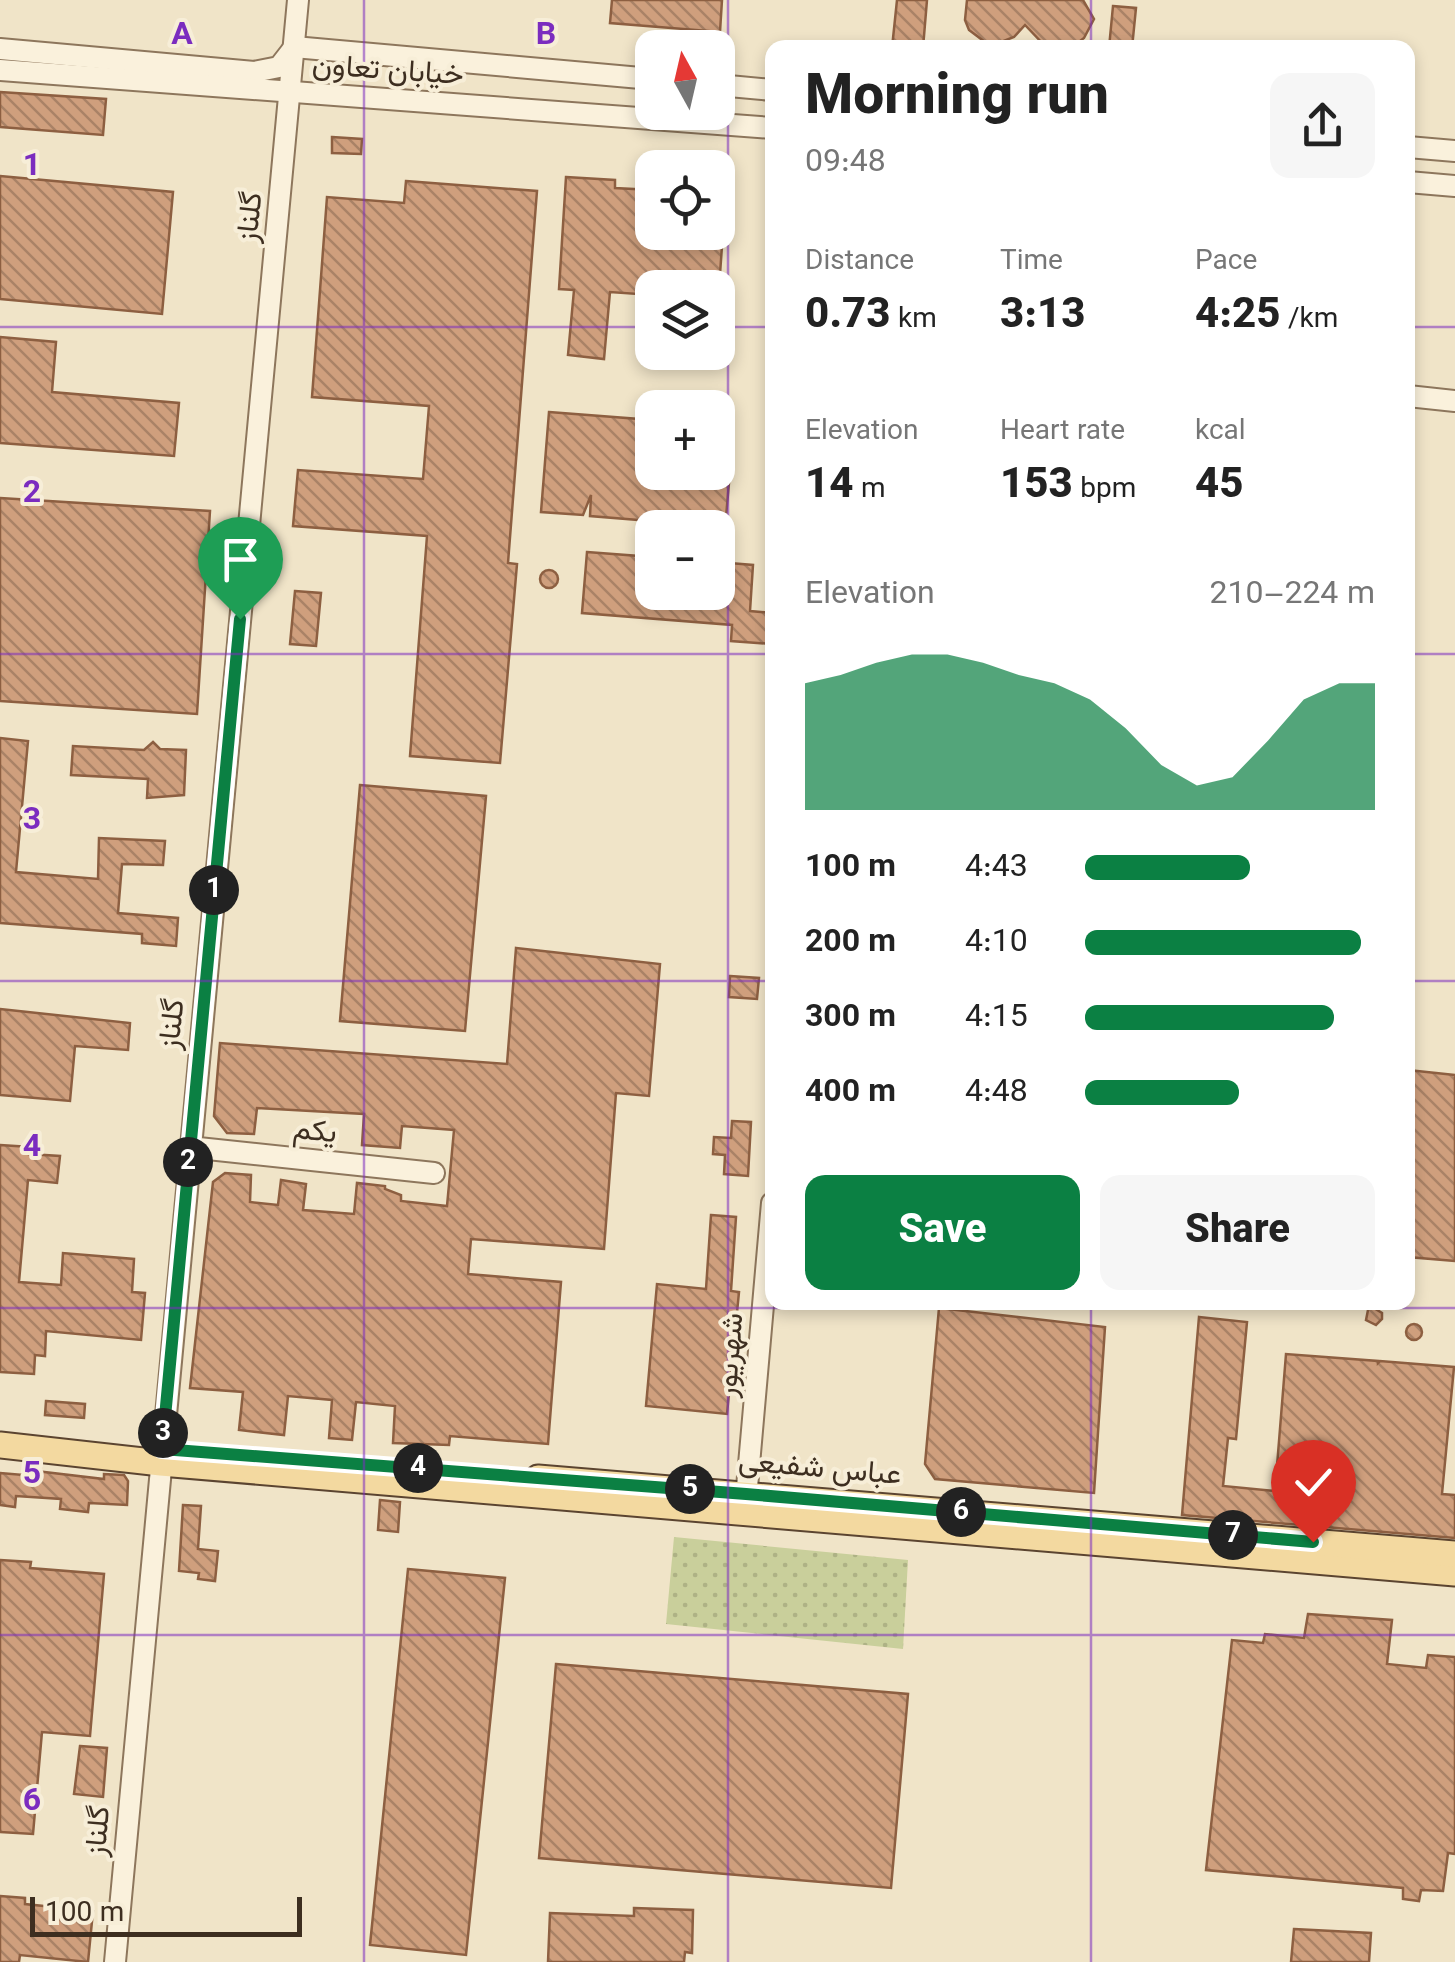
<!DOCTYPE html>
<meta charset="utf-8">
<style>
:root{--surface:#fff;--page:#f6f6f6;--text:#222;--muted:#767676;--accent:#0b8043}
body{margin:0;font-family:Georgia,Vazirmatn,serif;background:var(--page);color:var(--text);height:100vh;display:flex;flex-direction:column;font-size:38px;white-space:nowrap}
*{box-sizing:border-box;margin:0}
p{font-size:32px;color:var(--muted)}
.icon{flex:none;width:55px;height:55px;fill:none;stroke:currentColor;stroke-width:2;stroke-linecap:round;stroke-linejoin:round}
.map{position:relative;flex:1;overflow:hidden}
.details{position:absolute;left:765px;top:40px;width:650px;height:1270px;display:flex;flex-direction:column;background:var(--surface);border-radius:20px;box-shadow:0 5px 15px #0003}
.details>*{flex:none}
.needle{width:65px;rotate:352deg}
.fabs{position:absolute;left:635px;top:30px;display:grid;gap:20px}
.fabs a{display:grid;place-items:center;width:100px;height:100px;border-radius:20px;background:var(--surface);box-shadow:0 5px 15px #0003;font-size:50px}
.scale{position:absolute;left:30px;bottom:25px;width:272px;box-sizing:border-box;padding-left:10px;border:5px solid #3d2e20;border-top:0;font-size:28px;line-height:35px;white-space:nowrap;color:#3d2e20;-webkit-text-stroke:8px #f7eed8;paint-order:stroke}
.pin{position:absolute;display:grid;place-items:center;width:85px;height:85px;color:#fff;margin:-102px -42px;border-radius:50% 50% 50% 0;rotate:-45deg;box-shadow:0 0 10px #0007}
.pin .icon{rotate:45deg}
.km{position:absolute;width:50px;height:50px;margin:-25px;border-radius:50%;background:#222;color:#fff;font-size:28px;line-height:50px;text-align:center}
.round{display:grid;place-items:center;flex:none;width:105px;height:105px;border-radius:20px;background:var(--page)}
.summary{display:flex;align-items:center;justify-content:space-between;height:170px;padding:0 40px}
h1{font-size:55px;font-weight:800;line-height:75px}
.figures{display:grid;grid-template-columns:repeat(3,1fr);gap:15px;height:170px;padding:10px 40px}
.figures div{display:grid;align-content:center}
.figures b{font-size:42px;font-weight:800}
.figures small{font-size:28px;font-weight:400}
.figures p{font-size:28px}
.chart{height:280px;padding:20px 40px}
.chart p{display:flex;justify-content:space-between}
.chart svg{width:100%;height:180px;margin-top:10px;fill:var(--accent);opacity:.7}
.primary-button{display:flex;gap:20px;margin-top:auto;padding:20px 40px}
.primary-button a{flex:1;height:115px;border-radius:20px;background:var(--accent);color:#fff;font-size:40px;font-weight:800;line-height:115px;text-align:center}
.primary-button a+a{background:var(--page);color:var(--text)}
ul{padding:0 40px;list-style:none;font-size:32px}
li{display:grid;grid-template-columns:160px 120px 1fr;align-items:center;height:75px}
li i{height:25px;border-radius:12px;background:var(--accent)}
.map>svg:first-child{display:block}
.grass{fill:url(#grass-dots)}
.building{fill:url(#building-back-hatch);stroke:#8d5f41;stroke-width:2.5}
.lines{fill:none;stroke-linecap:round;stroke-linejoin:round}
.minor-casing{stroke:#8d765c;stroke-width:24}
.major-casing{stroke:#5b4430;stroke-width:29}
.minor{stroke:#faf1dc;stroke-width:20}
.major{stroke:#f3d9a0;stroke-width:25}
.route-casing{stroke:#fff;stroke-width:20}
.route{stroke:#0b8043;stroke-width:12}
.grid{fill:none;stroke:#7b2cbf;stroke-width:2.5;stroke-opacity:0.55}
.labels{text-anchor:middle;stroke-width:8;stroke-linejoin:round;paint-order:stroke}
.street-label{font-size:30px;fill:#3d2e20;stroke:#f7eed8}
.grid-label{font-size:32px;text-anchor:middle;font-weight:bold;fill:#7b2cbf;stroke:#f7eed8;stroke-width:8;stroke-linejoin:round;paint-order:stroke}
</style>
<div class="map">
<svg width="1455" height="1962" viewBox="0 0 1455 1962">
<defs>
<pattern id="grass-dots" width="8" height="8" patternUnits="userSpaceOnUse" patternTransform="scale(2.5)"><rect width="8" height="8" fill="#c9cf9b"/><path d="M2 2h.1M6 6h.1" fill="none" stroke="#aeb285" stroke-width="1.8" stroke-linecap="round"/></pattern>
<pattern id="building-back-hatch" width="6" height="6" patternUnits="userSpaceOnUse" patternTransform="scale(2.5)"><rect width="6" height="6" fill="#cf9f7d"/><path d="M-1 5l2 2M0 0l6 6M5-1l2 2" fill="none" stroke="#a98266"/></pattern>
</defs>
<rect width="100%" height="100%" fill="#f0e4c8"/>
<path class="grass" d="M674 1537 908 1560 903 1649 666 1624Z"/>
<g class="building">
<path d="M612 0H722L720 32 610 23Z"/>
<path d="M897 0H927L923 48H892Z"/>
<path d="M967 0H1083L1094 19 1084 38 1071 48H1047L1025 25 1014 37 996 44 985 42 969 30 965 20Z"/>
<path d="M1113 6 1136 8 1132 48H1109Z"/>
<path d="M0 92 106 99 103 135 0 127Z"/>
<path d="M332 137 362 139 361 154 332 153Z"/>
<path d="M0 176 173 192 162 314 0 299Z"/>
<path d="M566 177 615 180V188L652 190V232H723L719 288H652V295L610 292 604 359 568 355 574 290 559 289Z"/>
<path d="M406 181 537 191 508 563 517 564 500 763 410 756 427 536 293 526 298 470 423 479 429 406 312 397 327 197 404 203Z"/>
<path d="M0 337 56 342 52 392 179 403 174 456 0 443Z"/>
<path d="M549 412 652 420V472H712L711 482 729 483 726 517 712 516 711 526 590 516 591 495 583 515 541 512Z"/>
<path d="M0 498 210 511 197 714 0 701Z"/>
<path d="M587 552 652 557V592H718V562L753 565 750 611 772 613V644L731 641 732 625 582 613Z"/>
<circle cx="549" cy="579" r="9"/>
<path d="M295 591 321 593 316 646 290 644Z"/>
<path d="M0 738 28 741 16 872 98 879 99 838 165 841 163 865 122 864 118 913 178 918 176 946 142 943V934L0 923Z"/>
<path d="M153 742 160 749 186 750 184 795 147 798 148 779 71 775 73 746 144 750Z"/>
<path d="M360 785 486 796 465 1031 340 1021Z"/>
<path d="M516 948 660 964 649 1096 616 1093 604 1249 471 1239 468 1274 561 1282 548 1444 450 1436 449 1445 393 1443 395 1406 356 1402 352 1440 329 1438 332 1400 288 1396 284 1435 239 1430 243 1392 190 1388 213 1182 225 1173 251 1175 250 1202 278 1205 281 1180 306 1184 303 1210 354 1214 357 1183 385 1186V1189L401 1195V1201L447 1206 454 1130 402 1126 400 1148 362 1145 364 1114 257 1108 254 1134 227 1133 214 1116 220 1043 507 1064Z"/>
<path d="M730 976 759 978 757 999 729 997Z"/>
<path d="M0 1009 130 1023 128 1050 75 1046 70 1101 0 1095Z"/>
<path d="M1408 1070 1455 1075V1261L1408 1257Z"/>
<path d="M732 1121 751 1122 748 1176 724 1174 725 1155 713 1154 714 1137 731 1138Z"/>
<path d="M0 1145 30 1147 29 1154 60 1156 57 1183 28 1180 19 1282 61 1285 63 1253 134 1259 132 1292 145 1293 141 1340 46 1331 45 1356 35 1355 34 1374 0 1372Z"/>
<path d="M711 1215 736 1217 731 1291 739 1292 727 1414 646 1406 657 1284 706 1289Z"/>
<path d="M1369 1305 1382 1313V1319L1376 1325 1366 1320Z"/>
<path d="M939 1308 1105 1327 1094 1493 935 1479 925 1464Z"/>
<path d="M1199 1317 1247 1322 1236 1439 1228 1438 1223 1486 1275 1491 1286 1354 1378 1361V1363L1380 1361 1454 1367 1442 1494 1455 1495V1538L1182 1515Z"/>
<circle cx="1414" cy="1332" r="8"/>
<path d="M46 1401 85 1404 84 1418 45 1415Z"/>
<path d="M36 1471 104 1479V1474L124 1475 128 1481 127 1505 89 1503 88 1512 60 1509 61 1499 16 1496 15 1507 0 1505V1473L35 1476Z"/>
<path d="M380 1500 400 1502 398 1532 378 1530Z"/>
<path d="M183 1505 201 1506 198 1549 218 1551 215 1581 198 1579 199 1573 179 1571Z"/>
<path d="M0 1560 31 1562 30 1568 104 1574 90 1736 42 1732 33 1834 0 1832Z"/>
<path d="M408 1569 505 1578 466 1955 370 1945Z"/>
<path d="M1308 1614 1392 1620 1387 1664 1426 1668 1428 1655 1455 1657V1854L1448 1853 1443 1891 1421 1890 1419 1901 1403 1899V1888L1206 1870 1232 1640 1263 1643 1265 1634 1304 1638Z"/>
<path d="M556 1664 908 1694 891 1888 539 1858Z"/>
<path d="M80 1746 107 1748 103 1797 74 1794Z"/>
<path d="M0 1896 25 1898V1904L93 1911 88 1962 20 1955 19 1962H0Z"/>
<path d="M634 1908 693 1910 692 1953 685 1952 684 1962H548L550 1913 634 1916Z"/>
<path d="M1294 1929 1371 1933 1369 1962H1291Z"/>
</g>
<g class="lines">
<g class="minor-casing">
<g id="minor">
<path d="M294 47 652 79"/>
<path d="M0 49 254 72 279 67 293 49"/>
<path d="M0 70 772 128"/>
<path d="M718 85 772 90"/>
<path d="M1408 147 1455 151"/>
<path d="M1408 182 1455 186"/>
<path d="M1408 396 1455 401"/>
<path d="M189 1147 434 1173"/>
<path d="M745 1510 772 1203"/>
<path d="M115 1962 298 0"/>
</g>
</g>
<g class="major-casing">
<g id="major">
<path d="M0 1445 161 1463 1455 1573"/>
<path d="M538 1478 1455 1554"/>
</g>
</g>
<use href="#minor" class="minor"/>
<use href="#major" class="major"/>
</g>
<g class="lines">
<g class="route-casing">
<path id="route" d="M240 619 162 1449 746 1494 1313 1542"/>
</g>
<use href="#route" class="route"/>
</g>
<path class="grid" d="M364 0V1962M728 0V1962M1091 0V48M0 327H652M718 327H772M1408 327H1455M0 654H772M1408 654H1455M0 981H772M1408 981H1455M1091 1302V1962M0 1308H1455M0 1635H1455"/>
<g class="labels">
<g class="street-label">
<text transform="translate(388 69) rotate(4)" y="10">خیابان تعاون</text>
<text transform="translate(249 217) rotate(-84)" y="10">گلناز</text>
<text transform="translate(171 1024) rotate(-84)" y="10">گلناز</text>
<text transform="translate(315 1130) rotate(6)" y="10">یکم</text>
<text transform="translate(729 1355) rotate(-85)" y="10">شهریور</text>
<text transform="translate(820 1467) rotate(5)" y="10">عباس شفیعی</text>
<text transform="translate(97 1831) rotate(-85)" y="10">گلناز</text>
</g>
</g>
<g class="grid-label">
<text x="182" y="44">A</text>
<text x="546" y="44">B</text>
<text x="32" y="175">1</text>
<text x="32" y="502">2</text>
<text x="32" y="829">3</text>
<text x="32" y="1156">4</text>
<text x="32" y="1483">5</text>
<text x="32" y="1810">6</text>
</g>
</svg>
<div class="fabs">
<a><svg class="needle" viewBox="-14 -14 28 28"><path d="M0-13l5 13h-10z" fill="#e53935"/><path d="M0 13l5-13h-10z" fill="#767676"/></svg></a>
<a><svg class="icon" aria-label="locate" viewBox="0 0 24 24"><circle cx="12" cy="12" r="6"/><path d="M12 2v4M12 18v4M2 12h4M18 12h4"/></svg></a>
<a><svg class="icon" aria-label="layers" viewBox="0 0 24 24"><path d="M12 4l9 5-9 5-9-5zM3 14l9 5 9-5"/></svg></a>
<a>+</a>
<a>−</a>
</div>
<div class="scale">100 m</div>
<div class="pin" style="left:240px;top:619px;background:#1e9e55"><svg class="icon" aria-label="arrive" viewBox="0 0 24 24"><path d="M6 21V4h12l-3 4 3 4H6"/></svg></div>
<div class="pin" style="left:1313px;top:1542px;background:#d93025"><svg class="icon" aria-label="check" viewBox="0 0 24 24"><path d="M5 12l5 5 9-10"/></svg></div>
<b class="km" style="left:214px;top:890px">1</b>
<b class="km" style="left:188px;top:1162px">2</b>
<b class="km" style="left:163px;top:1433px">3</b>
<b class="km" style="left:418px;top:1468px">4</b>
<b class="km" style="left:690px;top:1489px">5</b>
<b class="km" style="left:961px;top:1512px">6</b>
<b class="km" style="left:1233px;top:1535px">7</b>
<section class="details">
<div class="summary"><div><h1>Morning run</h1><p>09:48</p></div><a class="round"><svg class="icon" aria-label="share" viewBox="0 0 24 24"><path d="M12 15V3M7 8l5-5 5 5M5 13v7h14v-7"/></svg></a></div>
<div class="figures">
<div><p>Distance</p><b>0.73<small> km</small></b></div>
<div><p>Time</p><b>3:13</b></div>
<div><p>Pace</p><b>4:25<small> /km</small></b></div>
</div>
<div class="figures">
<div><p>Elevation</p><b>14<small> m</small></b></div>
<div><p>Heart rate</p><b>153<small> bpm</small></b></div>
<div><p>kcal</p><b>45</b></div>
</div>
<div class="chart"><p><span>Elevation</span>210–224 m</p>
<svg viewBox="0 0 160 44" preserveAspectRatio="none"><path d="M0 44V13L10 11L20 8L30 6L40 6L50 8L60 11L70 13L80 17L90 24L100 33L110 38L120 36L130 27L140 17L150 13L160 13V44z"/></svg>
</div>
<ul>
<li><b>100 m</b>4:43<i style="width:57%"></i></li>
<li><b>200 m</b>4:10<i style="width:95%"></i></li>
<li><b>300 m</b>4:15<i style="width:86%"></i></li>
<li><b>400 m</b>4:48<i style="width:53%"></i></li>
</ul>
<div class="primary-button"><a>Save</a><a>Share</a></div>
</section>
</div>
